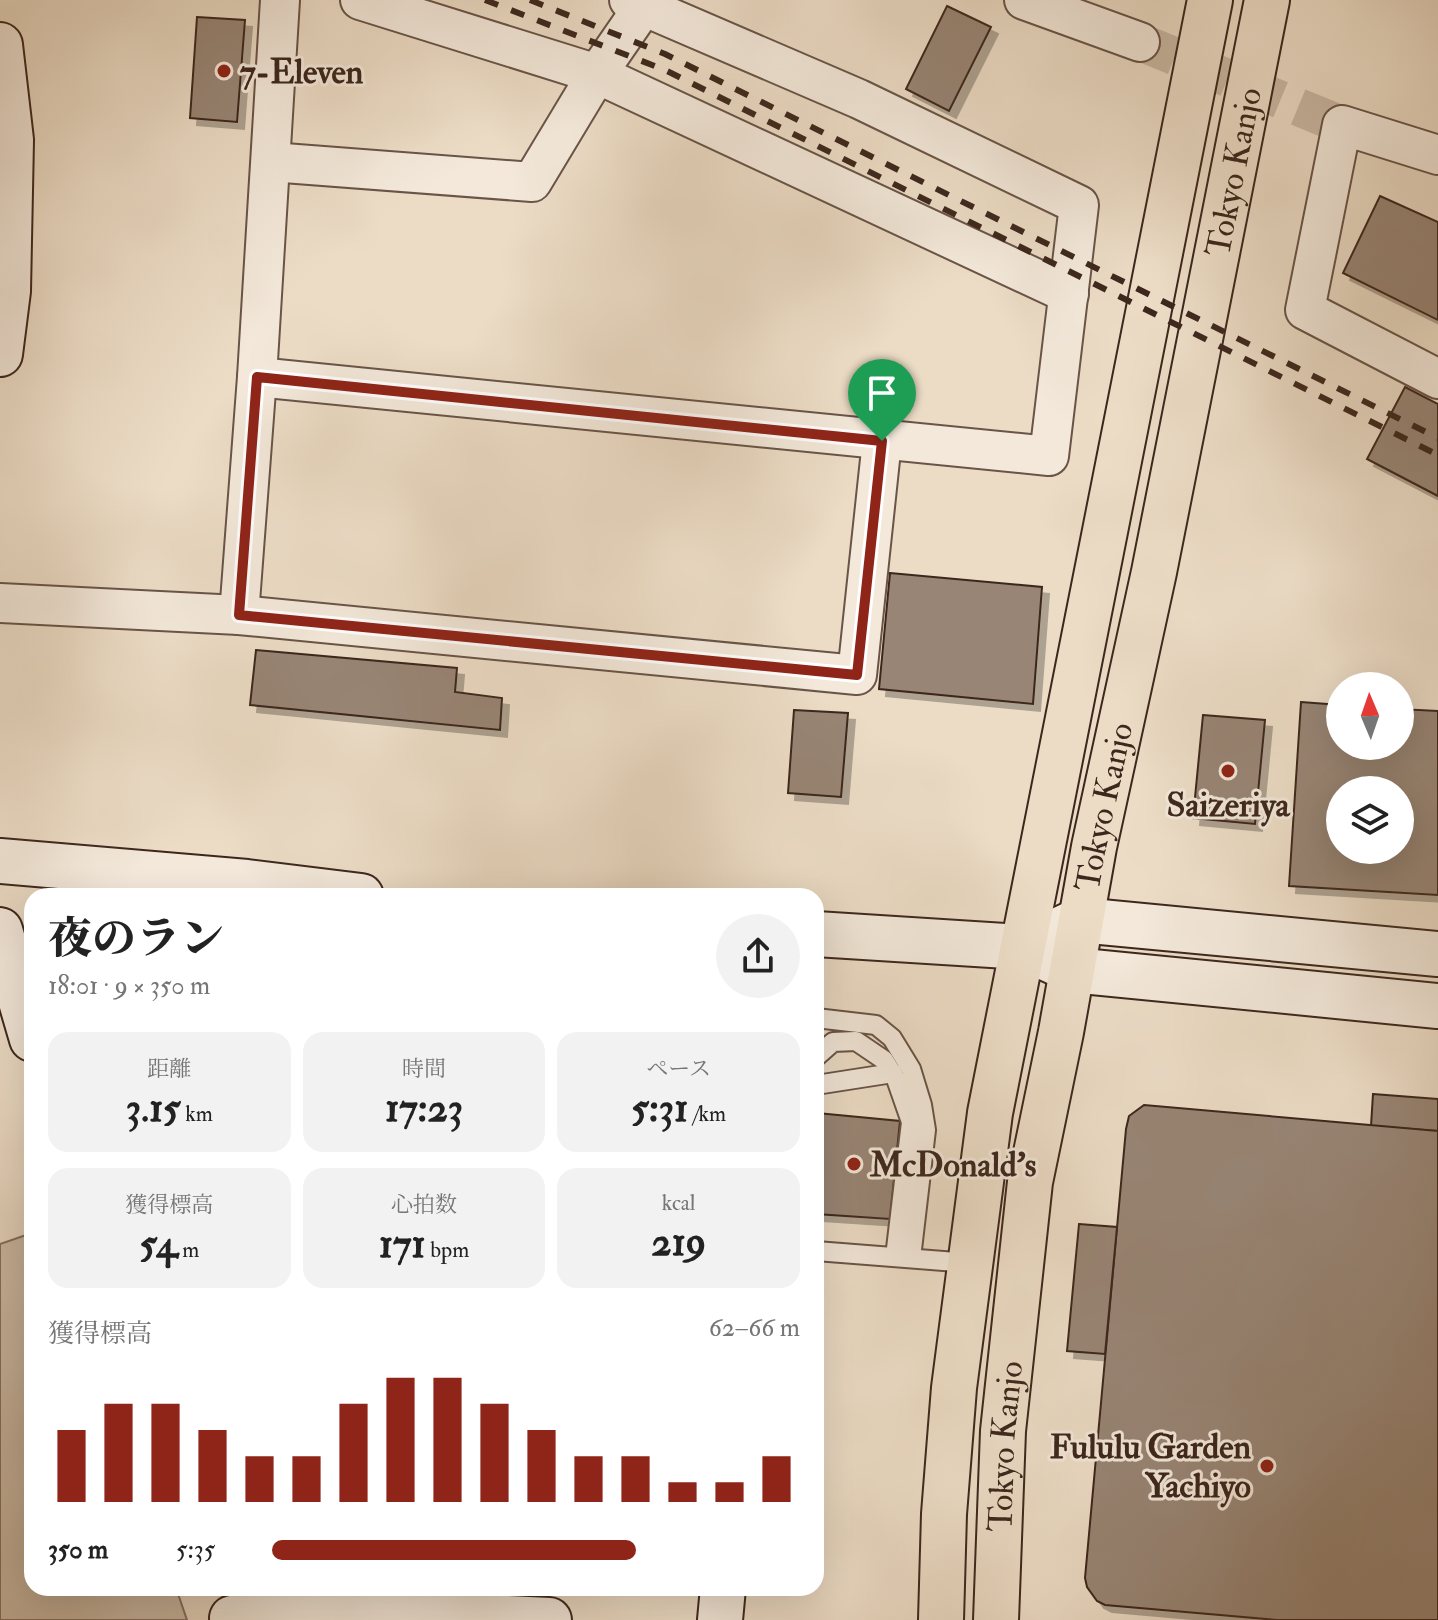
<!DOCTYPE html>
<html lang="ja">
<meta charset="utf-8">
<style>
:root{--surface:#fff;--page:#f2f2f2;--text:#222;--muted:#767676;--accent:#8f2418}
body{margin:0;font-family:"IM FELL Double Pica","Noto Serif JP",serif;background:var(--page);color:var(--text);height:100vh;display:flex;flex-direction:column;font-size:30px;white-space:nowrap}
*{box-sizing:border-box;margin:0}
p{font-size:26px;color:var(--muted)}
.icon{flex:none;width:44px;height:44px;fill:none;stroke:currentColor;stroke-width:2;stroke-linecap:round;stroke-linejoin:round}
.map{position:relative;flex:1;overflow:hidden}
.sheet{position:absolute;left:24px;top:888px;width:800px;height:708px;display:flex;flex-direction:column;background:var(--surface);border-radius:24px;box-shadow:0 8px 32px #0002}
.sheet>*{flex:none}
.needle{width:52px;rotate:358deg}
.fabs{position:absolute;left:1326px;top:672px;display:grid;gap:16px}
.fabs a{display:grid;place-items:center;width:88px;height:88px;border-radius:50%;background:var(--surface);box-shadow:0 8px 32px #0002;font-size:40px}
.pin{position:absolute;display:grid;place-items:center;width:68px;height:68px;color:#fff;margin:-82px -34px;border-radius:50% 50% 50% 0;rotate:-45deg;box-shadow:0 0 8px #0007}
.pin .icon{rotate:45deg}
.round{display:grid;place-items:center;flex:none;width:84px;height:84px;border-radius:42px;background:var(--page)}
.headline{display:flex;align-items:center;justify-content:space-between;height:136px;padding:0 24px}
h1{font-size:44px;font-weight:800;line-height:60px}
.stats{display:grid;grid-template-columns:repeat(3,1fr);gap:12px;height:136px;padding:8px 24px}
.stats div{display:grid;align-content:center;border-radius:20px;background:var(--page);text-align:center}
.stats b{font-size:40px;font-weight:800}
.stats small{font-size:22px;font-weight:400}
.stats p{font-size:22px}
.chart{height:224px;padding:16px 24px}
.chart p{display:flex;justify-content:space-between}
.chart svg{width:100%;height:144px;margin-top:8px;stroke:var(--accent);stroke-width:6}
ul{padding:0 24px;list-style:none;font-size:26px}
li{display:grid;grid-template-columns:128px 96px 1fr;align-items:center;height:60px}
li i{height:20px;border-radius:10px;background:var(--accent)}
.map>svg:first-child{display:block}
.green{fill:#cebda9;stroke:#867263;stroke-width:2}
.building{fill:#988575;stroke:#3d271d;stroke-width:2;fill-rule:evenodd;filter:url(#shadow)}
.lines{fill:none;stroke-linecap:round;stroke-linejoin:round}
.street-tunnel{stroke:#c9b8a4;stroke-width:38;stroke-dasharray:38 19;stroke-linecap:butt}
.lane-casing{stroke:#695447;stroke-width:22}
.street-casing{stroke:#695447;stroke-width:42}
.secondary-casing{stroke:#3d271d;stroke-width:48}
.highway-casing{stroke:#3d271d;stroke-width:48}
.lane{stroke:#f3e8da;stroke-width:18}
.street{stroke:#f3e8da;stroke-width:38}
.secondary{stroke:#f3e8da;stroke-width:44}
.highway{stroke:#ecdcc6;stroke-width:44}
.rail{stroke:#3d271d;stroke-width:6;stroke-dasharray:14 14;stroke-linecap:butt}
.route-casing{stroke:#fff;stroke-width:16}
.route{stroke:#8f2418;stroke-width:10}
.poi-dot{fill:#8f2418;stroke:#f3e8da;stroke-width:3}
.labels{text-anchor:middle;stroke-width:6;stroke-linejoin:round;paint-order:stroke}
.poi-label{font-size:34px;font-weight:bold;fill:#3d271d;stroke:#f3e8da;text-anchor:start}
.street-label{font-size:34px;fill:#3d271d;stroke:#f3e8da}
</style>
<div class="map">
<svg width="1438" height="1620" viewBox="0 0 1438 1620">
<defs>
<filter id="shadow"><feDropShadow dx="7" dy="7" stdDeviation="0" flood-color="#0004"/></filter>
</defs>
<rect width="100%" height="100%" fill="#ecdcc6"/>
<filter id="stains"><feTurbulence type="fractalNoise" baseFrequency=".0025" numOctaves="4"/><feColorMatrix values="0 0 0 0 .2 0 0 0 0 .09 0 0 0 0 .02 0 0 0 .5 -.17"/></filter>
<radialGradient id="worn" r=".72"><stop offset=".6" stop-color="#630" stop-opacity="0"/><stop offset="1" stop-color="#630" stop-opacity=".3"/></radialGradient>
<path class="green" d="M32 1233V1588H176L187 1620H0V1244Z"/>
<g class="building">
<path d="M947 6 991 27 949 111 906 89Z"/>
<path d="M197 17 245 20 237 122 190 118Z"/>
<path d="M1380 196 1438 222V320L1343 273Z"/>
<path d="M1405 387 1438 404V496L1367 459Z"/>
<path d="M890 573 1042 587 1033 704 879 689Z"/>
<path d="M256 650 457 668 455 692 502 698 500 730 250 705Z"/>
<path d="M1301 702 1340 705V746H1400V709L1438 711V895L1289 886ZM1340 790H1400V850H1340Z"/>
<path d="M794 710 848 713 841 797 788 793Z"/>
<path d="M1203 715 1265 720 1255 824 1193 818Z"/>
<path d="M1373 1094 1438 1099V1131L1371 1126Z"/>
<path d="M1144 1105 1438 1131V1620H1277L1105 1605 1097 1601 1087 1587 1085 1578 1126 1129 1129 1116Z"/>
<path d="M817 1113 900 1121 890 1219 816 1214Z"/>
<path d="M1079 1224 1117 1227 1105 1354 1067 1351Z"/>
</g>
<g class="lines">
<path class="street-tunnel" d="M1140 42 1342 125"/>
<g class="lane-casing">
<g id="lane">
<path d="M816 1018 876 1025 892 1038 911 1069 922 1105 926 1130 911 1258"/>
<path d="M816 1057 833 1042 856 1041 884 1060 896 1079 911 1122 895 1257"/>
<path d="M816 1085 893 1073"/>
<path d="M816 1251 969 1263"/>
</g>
</g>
<g class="street-casing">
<g id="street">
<path d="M360 0 597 74 1069 294"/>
<path d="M1024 0 1140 42"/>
<path d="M1438 155 1342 125 1305 310 1438 379"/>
<path d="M271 162 532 182 597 74 648 0"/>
<path d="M257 377 1049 456 1079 205 859 99 629 0"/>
<path d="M0 603 239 615 857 675 882 441"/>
<path d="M239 615 257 377 280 0"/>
</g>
</g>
<g class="secondary-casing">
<g id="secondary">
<path d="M0 45 11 140 8 291 0 354"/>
<path d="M0 861 247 882 361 896"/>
<path d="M0 930 32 1039"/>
<path d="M816 934 1022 947 1072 970 1438 1006"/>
<path d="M1046 936 1080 920 1438 954"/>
<path d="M232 1618 276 1607 549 1620"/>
<path d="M720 1620 723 1588"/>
</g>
</g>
<g class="highway-casing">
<g id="highway">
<path d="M941 1620 944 1514 954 1388 990 1113 1210 0"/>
<path id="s1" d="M996 1620 1003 1431 1030 1182 1061 1032 1094 847 1154 572 1267 0"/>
</g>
</g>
<use href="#lane" class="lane"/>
<use href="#street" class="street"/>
<use href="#secondary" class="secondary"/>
<use href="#highway" class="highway"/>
<g class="rail">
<path d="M485 0 665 70 1438 455"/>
<path d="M530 0 665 54 1438 438"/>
</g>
</g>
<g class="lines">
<g class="route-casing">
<path id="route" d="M257 377 882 441 857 675 239 615Z"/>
</g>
<use href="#route" class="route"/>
</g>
<g class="poi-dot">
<circle cx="224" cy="71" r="8"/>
<circle cx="1228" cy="771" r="8"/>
<circle cx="854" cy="1164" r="8"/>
<circle cx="1267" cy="1466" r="8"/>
</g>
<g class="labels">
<g class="poi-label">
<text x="240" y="83">7-Eleven</text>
<text x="1228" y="816" text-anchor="middle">Saizeriya</text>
<text x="870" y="1176">McDonald's</text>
<text x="1251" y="1458" text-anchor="end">Fululu Garden<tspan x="1251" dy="39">Yachiyo</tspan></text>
</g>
<g class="street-label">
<text dy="12" stroke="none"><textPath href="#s1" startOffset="1470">Tokyo Kanjo</textPath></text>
<text dy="12" stroke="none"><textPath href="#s1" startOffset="822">Tokyo Kanjo</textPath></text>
<text dy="12" stroke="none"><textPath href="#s1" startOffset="174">Tokyo Kanjo</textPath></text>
</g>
</g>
<rect width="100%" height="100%" filter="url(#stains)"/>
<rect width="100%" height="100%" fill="url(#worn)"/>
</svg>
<div class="fabs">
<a><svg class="needle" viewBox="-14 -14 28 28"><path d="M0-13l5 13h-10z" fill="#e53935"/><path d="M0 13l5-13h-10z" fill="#767676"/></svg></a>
<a><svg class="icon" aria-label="layers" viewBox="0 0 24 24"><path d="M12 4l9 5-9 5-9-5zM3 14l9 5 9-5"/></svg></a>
</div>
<div class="pin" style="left:882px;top:441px;background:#1e9e55"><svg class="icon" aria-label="arrive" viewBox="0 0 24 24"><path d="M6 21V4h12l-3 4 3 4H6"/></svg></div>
<section class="sheet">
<div class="headline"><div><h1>夜のラン</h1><p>18:01 · 9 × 350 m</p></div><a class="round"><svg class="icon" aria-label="share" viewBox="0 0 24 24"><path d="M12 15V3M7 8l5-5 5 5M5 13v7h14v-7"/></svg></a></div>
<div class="stats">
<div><p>距離</p><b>3.15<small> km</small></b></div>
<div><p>時間</p><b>17:23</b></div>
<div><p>ペース</p><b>5:31<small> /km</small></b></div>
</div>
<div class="stats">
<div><p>獲得標高</p><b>54<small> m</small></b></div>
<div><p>心拍数</p><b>171<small> bpm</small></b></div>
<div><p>kcal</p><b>219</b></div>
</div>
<div class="chart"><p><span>獲得標高</span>62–66 m</p>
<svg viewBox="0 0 160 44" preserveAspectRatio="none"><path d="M5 44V22M15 44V14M25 44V14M35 44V22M45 44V30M55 44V30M65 44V14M75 44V6M85 44V6M95 44V14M105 44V22M115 44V30M125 44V30M135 44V38M145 44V38M155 44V30"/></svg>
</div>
<ul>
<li><b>350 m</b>5:35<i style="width:69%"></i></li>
</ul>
</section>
</div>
